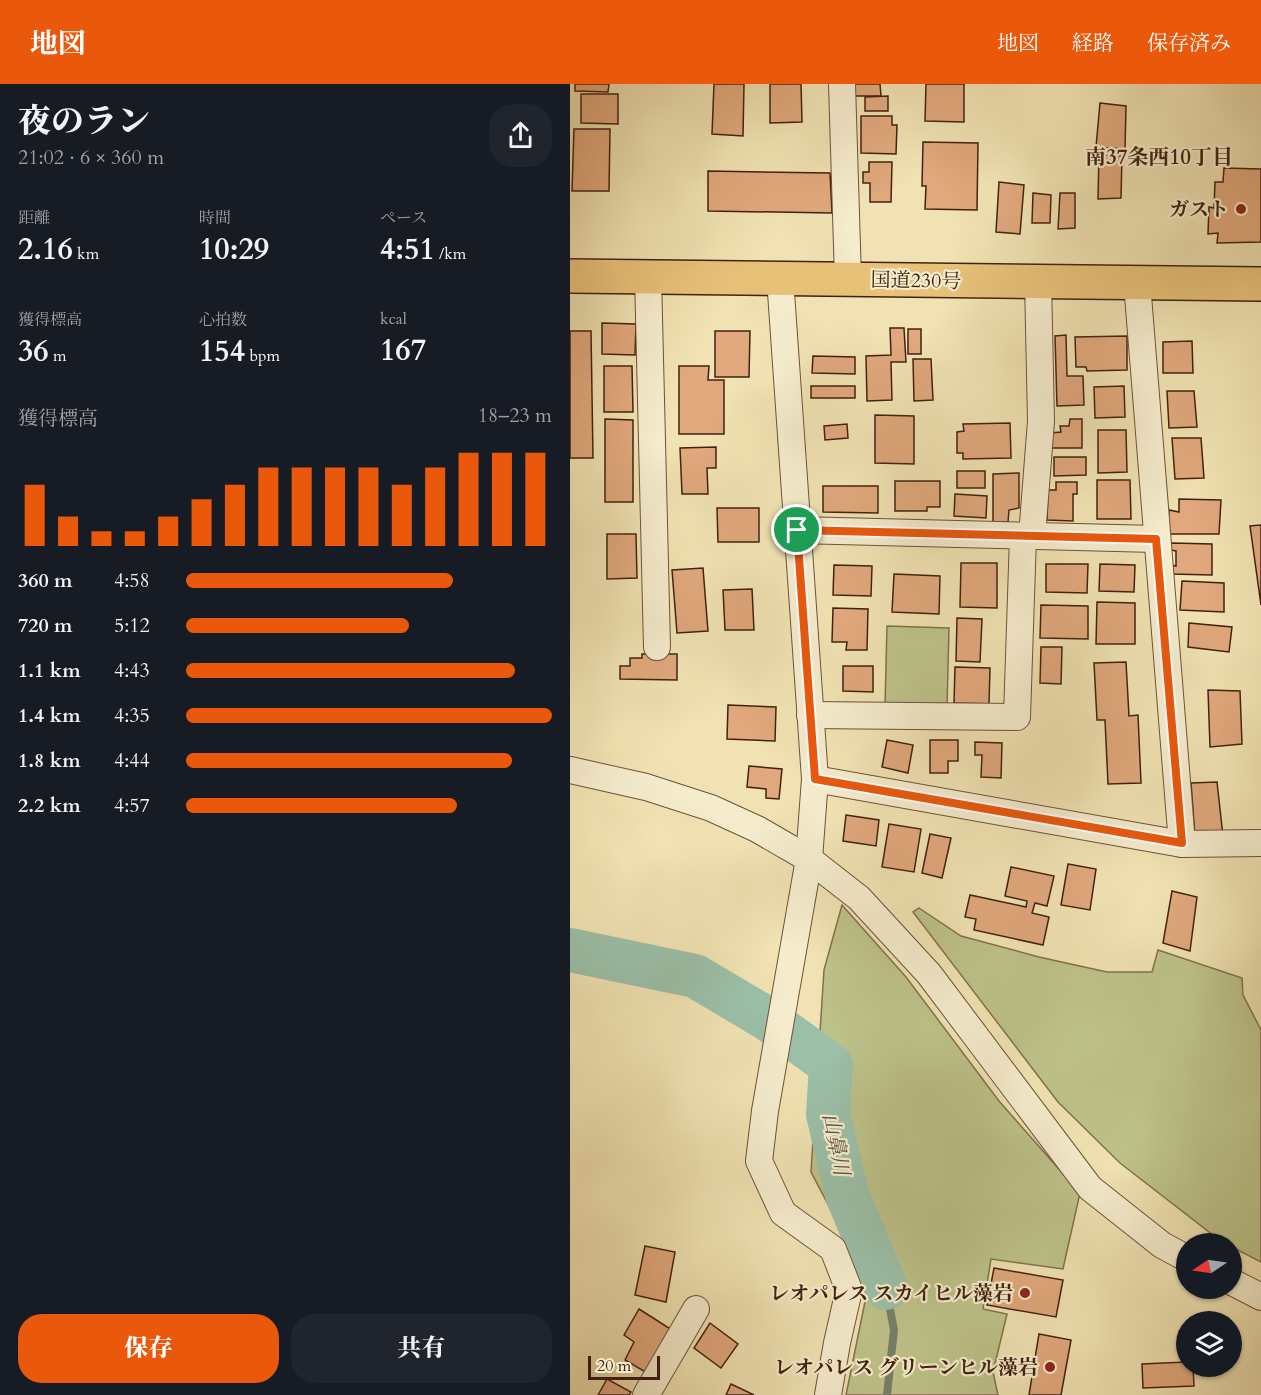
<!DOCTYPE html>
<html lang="ja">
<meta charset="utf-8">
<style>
:root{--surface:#171b24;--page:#20242c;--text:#f1f3f6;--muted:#9ea1a6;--accent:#ea580c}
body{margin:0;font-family:Cardo,"Noto Serif JP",serif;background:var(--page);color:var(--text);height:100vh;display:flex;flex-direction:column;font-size:22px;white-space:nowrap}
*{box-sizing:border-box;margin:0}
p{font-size:20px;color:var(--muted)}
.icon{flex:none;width:33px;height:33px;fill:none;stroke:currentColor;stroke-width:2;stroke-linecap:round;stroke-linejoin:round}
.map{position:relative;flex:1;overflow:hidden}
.panel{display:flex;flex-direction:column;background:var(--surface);width:570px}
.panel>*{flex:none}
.needle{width:39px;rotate:257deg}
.fabs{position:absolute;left:606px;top:1149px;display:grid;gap:12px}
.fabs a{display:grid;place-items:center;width:66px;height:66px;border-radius:50%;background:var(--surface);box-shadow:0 2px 4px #0004;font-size:30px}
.scale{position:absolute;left:18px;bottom:15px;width:72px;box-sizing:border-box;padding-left:6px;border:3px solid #42220f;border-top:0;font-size:16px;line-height:21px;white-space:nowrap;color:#42220f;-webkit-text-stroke:4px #f5eccd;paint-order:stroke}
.pin{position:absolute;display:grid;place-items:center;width:51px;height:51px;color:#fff;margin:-26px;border:3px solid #fff;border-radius:50%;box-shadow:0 2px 6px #0007}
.round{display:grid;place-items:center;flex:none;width:63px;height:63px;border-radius:24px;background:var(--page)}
.overview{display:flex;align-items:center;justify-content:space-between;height:102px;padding:0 18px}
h1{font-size:33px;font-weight:800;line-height:45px}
.stats{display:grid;grid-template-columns:repeat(3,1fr);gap:9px;height:102px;padding:6px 18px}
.stats div{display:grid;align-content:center}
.stats b{font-size:30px;font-weight:800}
.stats small{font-size:16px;font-weight:400}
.stats p{font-size:16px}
.chart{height:168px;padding:12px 18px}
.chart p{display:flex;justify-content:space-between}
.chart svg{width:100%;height:108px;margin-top:6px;stroke:var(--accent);stroke-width:6}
.cta{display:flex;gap:12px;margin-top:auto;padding:12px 18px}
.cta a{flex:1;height:69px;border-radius:24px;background:var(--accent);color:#fff;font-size:24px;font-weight:800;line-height:69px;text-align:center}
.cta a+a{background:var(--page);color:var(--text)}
ul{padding:0 18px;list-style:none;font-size:20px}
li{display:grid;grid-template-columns:96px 72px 1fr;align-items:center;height:45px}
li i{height:15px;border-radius:8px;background:var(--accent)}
header{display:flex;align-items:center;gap:36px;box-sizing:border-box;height:84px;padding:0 30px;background:var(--accent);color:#fff}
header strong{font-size:28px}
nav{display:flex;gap:33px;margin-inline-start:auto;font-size:21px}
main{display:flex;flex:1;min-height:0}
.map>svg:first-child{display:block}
.green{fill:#bdc289;stroke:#80724c;stroke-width:1.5}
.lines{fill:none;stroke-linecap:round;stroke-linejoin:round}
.stream{stroke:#77806a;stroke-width:8}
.river{stroke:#9bbfa7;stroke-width:44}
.building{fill:#e0a87c;stroke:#42220f;stroke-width:1.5}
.minor-casing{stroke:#6e5238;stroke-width:28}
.trunk-casing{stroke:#42220f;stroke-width:36}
.minor{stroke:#f5eccd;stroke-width:26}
.trunk{stroke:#e8c179;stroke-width:33}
.route-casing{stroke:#fff;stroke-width:12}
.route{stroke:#ea580c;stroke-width:8}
.poi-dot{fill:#8f2418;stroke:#f5eccd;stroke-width:2}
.labels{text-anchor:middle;stroke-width:4.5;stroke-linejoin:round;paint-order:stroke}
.poi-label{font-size:20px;font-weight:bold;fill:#42220f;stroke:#f5eccd;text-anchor:end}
.street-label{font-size:20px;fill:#42220f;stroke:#f5eccd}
.neighbourhood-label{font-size:21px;font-weight:bold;fill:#42220f;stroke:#f5eccd}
.water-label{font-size:21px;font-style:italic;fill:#5d513d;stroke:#f5eccd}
</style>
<header>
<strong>地図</strong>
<nav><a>地図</a><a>経路</a><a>保存済み</a></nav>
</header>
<main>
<section class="panel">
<div class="overview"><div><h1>夜のラン</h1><p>21:02 · 6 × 360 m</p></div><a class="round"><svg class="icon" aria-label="share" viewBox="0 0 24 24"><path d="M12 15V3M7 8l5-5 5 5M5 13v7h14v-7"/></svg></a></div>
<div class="stats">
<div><p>距離</p><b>2.16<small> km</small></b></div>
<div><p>時間</p><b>10:29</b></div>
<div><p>ペース</p><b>4:51<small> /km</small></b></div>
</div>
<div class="stats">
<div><p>獲得標高</p><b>36<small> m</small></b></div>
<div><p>心拍数</p><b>154<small> bpm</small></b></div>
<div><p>kcal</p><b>167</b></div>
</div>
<div class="chart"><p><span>獲得標高</span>18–23 m</p>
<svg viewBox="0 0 160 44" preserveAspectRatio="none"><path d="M5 44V19M15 44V32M25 44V38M35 44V38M45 44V32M55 44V25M65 44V19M75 44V12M85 44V12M95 44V12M105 44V12M115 44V19M125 44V12M135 44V6M145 44V6M155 44V6"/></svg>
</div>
<ul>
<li><b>360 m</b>4:58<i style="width:73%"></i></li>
<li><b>720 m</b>5:12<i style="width:61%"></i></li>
<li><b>1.1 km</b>4:43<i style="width:90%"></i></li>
<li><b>1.4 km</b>4:35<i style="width:100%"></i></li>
<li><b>1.8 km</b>4:44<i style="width:89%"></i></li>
<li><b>2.2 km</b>4:57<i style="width:74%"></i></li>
</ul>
<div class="cta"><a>保存</a><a>共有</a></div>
</section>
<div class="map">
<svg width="691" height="1311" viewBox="0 0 691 1311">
<rect width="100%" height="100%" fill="#f0e2b2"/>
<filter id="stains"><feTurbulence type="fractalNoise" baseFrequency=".00333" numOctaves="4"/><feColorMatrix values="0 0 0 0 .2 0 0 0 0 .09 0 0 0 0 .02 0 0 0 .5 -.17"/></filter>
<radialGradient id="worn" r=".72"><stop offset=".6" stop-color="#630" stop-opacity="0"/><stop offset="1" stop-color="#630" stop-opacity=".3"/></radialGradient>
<g class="green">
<path d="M317 542 379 544 377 623 315 621Z"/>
<path d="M272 821 336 893 429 1017 510 1109 493 1185 421 1175 413 1225 437 1230 423 1288 428 1311H276L299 1198 241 1088 254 886Z"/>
<path d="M349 824 391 852 469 873 537 888H582L588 866 672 894 673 911 691 946V1178L662 1163V1160L652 1158 550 1079 488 1018 343 828Z"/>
</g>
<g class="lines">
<path class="stream" d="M316 1204 324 1246 317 1311"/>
<path class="river" d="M0 866 125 892 196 934 261 981 258 1030 277 1111 316 1204"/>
</g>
<g class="building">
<path d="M5 0H39L38 8 5 7Z"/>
<path d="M144 0H174L173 52 142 50Z"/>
<path d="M200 0H231L232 38 200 39Z"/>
<path d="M279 0H310L311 12H283Z"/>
<path d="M356 0H394V38L355 37Z"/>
<path d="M11 10H48V40L11 39Z"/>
<path d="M318 12V27H295V13Z"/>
<path d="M530 19 556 22 555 65 526 63Z"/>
<path d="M291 32H322V41H327L326 70 291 69Z"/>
<path d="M4 45H40L39 107H2Z"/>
<path d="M353 58 408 59 407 126 355 125 356 102H352Z"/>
<path d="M529 70 552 72 551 114 528 115Z"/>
<path d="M299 78H322L321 118H300V99H293V88H299Z"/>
<path d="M654 84 691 85V158L647 159 648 149 638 150 639 123 644 124 645 98H653Z"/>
<path d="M138 87 260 89 262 129 138 127Z"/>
<path d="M429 98 454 101 450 150 426 148Z"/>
<path d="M463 109 481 111 480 139H462Z"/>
<path d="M490 109H505V144L488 145Z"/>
<path d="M32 239 66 240 65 271 32 270Z"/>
<path d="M320 244H334L336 278H321L322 316 297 317 296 272 321 271Z"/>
<rect x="338" y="245" width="13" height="25"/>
<path d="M0 247H21L23 374H0Z"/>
<path d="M145 247H180L179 293H145Z"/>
<path d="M496 251 497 292H513L514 321 487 322 485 252Z"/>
<path d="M557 252V286L517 287 516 283H506L505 253Z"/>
<path d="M622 257 623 289H593V258Z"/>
<path d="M243 272 285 273V290L242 289Z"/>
<path d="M343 275H361L363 316 344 317Z"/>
<path d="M34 282H62L63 328H34Z"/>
<path d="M109 282H139L138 296H154V350H109Z"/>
<rect x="241" y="302" width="44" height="12"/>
<path d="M554 302 555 333 525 334 524 303Z"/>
<path d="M597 307H624L627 343 599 344Z"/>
<path d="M305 331 344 332V380L305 379Z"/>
<path d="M35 335 63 336V418H35Z"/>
<path d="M500 335H512V364H480V349L491 348 490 342H499Z"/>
<path d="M440 339 441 374 393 375V369H387V348L394 347 393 340Z"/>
<path d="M277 340 278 354 255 356 254 342Z"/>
<path d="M528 346H556L557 388 528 389Z"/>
<path d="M602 354H631L634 394 605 395Z"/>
<path d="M146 363V384H137L138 410H112L110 364Z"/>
<path d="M484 373H516V391L484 392Z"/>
<rect x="387" y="387" width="28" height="17"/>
<path d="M449 389V424L439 426 438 438H423V390Z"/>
<path d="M527 396H560L561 435H527Z"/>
<path d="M325 397H370V423H357V427H325Z"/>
<path d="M486 398H507V410H503V437L477 436 478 406H486Z"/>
<path d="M253 402H308V429L253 428Z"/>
<path d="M385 410 417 412 416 434 384 432Z"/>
<path d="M609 415 651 416 649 450H597L599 426 609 428Z"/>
<path d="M147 424H189V458H148Z"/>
<path d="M691 441V521L680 442Z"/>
<path d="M37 450H66L67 494 37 495Z"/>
<path d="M601 459 642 460V491L601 490V481L606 482V467L600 466Z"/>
<path d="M391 479H427V524L390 523Z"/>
<path d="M476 480H518L517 509 476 508Z"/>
<path d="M530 480 565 481 564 508 529 507Z"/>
<path d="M264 481 302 482 301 512 263 511Z"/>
<path d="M133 484 138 547 107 549 102 486Z"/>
<path d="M324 490 370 492 369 530 322 528Z"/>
<path d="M612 497 654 499V528L610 526Z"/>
<path d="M182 505 184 546H155L153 506Z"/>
<path d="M527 518 565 519V560H526Z"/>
<path d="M471 521 518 522V555L470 554Z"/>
<path d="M263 524 298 525 297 566H276L277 558H262Z"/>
<path d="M387 534 412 535 410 578 386 577Z"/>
<path d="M619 539 662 543 659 568 618 563Z"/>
<path d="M471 563H492L491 600 470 599Z"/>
<path d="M72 570H107V596L50 595V582H60V574H72Z"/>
<path d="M556 578 559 632 568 631 571 699 538 700 535 636H527L524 579Z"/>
<path d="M273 582H303V608L273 607Z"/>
<path d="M385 583 420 584 419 620 384 619Z"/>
<path d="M638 606 670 607 672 660 640 663Z"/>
<path d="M158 621 206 623 205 657 157 655Z"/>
<path d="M317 656 343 661 338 689 312 683Z"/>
<path d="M360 656H388V677H378V689H360Z"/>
<path d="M405 658 432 659 431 694 411 693 412 671H405Z"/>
<path d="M179 682 212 685 209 715 196 714V705L177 703Z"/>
<path d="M647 698 653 752 625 753 621 699Z"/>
<path d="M276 731 309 736 306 762 273 757Z"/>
<path d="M319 740 351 745 344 788 312 783Z"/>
<path d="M360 750 381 754 372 794 352 789Z"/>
<path d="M498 780 526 785 520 826 491 821Z"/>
<path d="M441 783 484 792 477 822 465 819 462 829 479 833 473 861 404 846 406 835 395 833 400 811 456 823 457 817 435 812Z"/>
<path d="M602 807 627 813 620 867 593 859Z"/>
<path d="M75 1162 105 1168 96 1218 65 1211Z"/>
<path d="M424 1184 493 1196 486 1233 417 1221Z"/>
<path d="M69 1225 102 1246 77 1289 55 1276 64 1258 54 1251Z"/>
<path d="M140 1239 168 1260 151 1284 124 1264Z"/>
<path d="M469 1250 501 1256 491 1311H459Z"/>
<path d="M616 1278V1282H623L624 1302 573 1304 572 1280Z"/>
<path d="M37 1295 61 1308 59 1311H28Z"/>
<path d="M161 1300 184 1311H156Z"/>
</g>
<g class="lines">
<g class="minor-casing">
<g id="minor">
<path d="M272 0 278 195"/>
<path d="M78 192 87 563"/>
<path d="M210 194 245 695 239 775 195 1027 189 1077 213 1129 263 1165 279 1206 267 1259 258 1311"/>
<path d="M567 199 612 760"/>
<path d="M227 446 586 455"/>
<path d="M462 452 471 337 468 197"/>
<path d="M240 631 447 633 453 452"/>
<path d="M0 686 76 703 141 724 187 745 239 775 289 814 359 890 520 1104 592 1161 616 1174"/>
<path d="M245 695 612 760 691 759"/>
<path d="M662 1198 691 1213"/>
<path d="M76 1311 126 1225"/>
</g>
</g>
<g class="trunk-casing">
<path id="trunk" d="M0 192 691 200"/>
</g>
<use href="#minor" class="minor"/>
<use href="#trunk" class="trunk"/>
</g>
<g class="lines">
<g class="route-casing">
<path id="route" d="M227 446 586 455 612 759 245 695Z"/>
</g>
<use href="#route" class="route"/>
</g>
<g class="poi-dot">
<circle cx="671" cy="125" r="6"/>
<circle cx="455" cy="1209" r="6"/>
<circle cx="480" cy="1283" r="6"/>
</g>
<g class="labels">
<g class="poi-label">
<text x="659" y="132">ガスト</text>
<text x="443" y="1216">レオパレス スカイヒル藻岩</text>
<text x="468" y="1290">レオパレス グリーンヒル藻岩</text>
</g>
<g class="street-label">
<text transform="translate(346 196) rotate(1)" y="7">国道230号</text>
</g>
<g class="neighbourhood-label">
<text x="589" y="80">南37条西10丁目</text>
</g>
<g class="water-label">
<text transform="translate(266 1060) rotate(79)" y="7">山鼻川</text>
</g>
</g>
<rect width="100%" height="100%" filter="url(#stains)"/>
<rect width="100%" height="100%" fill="url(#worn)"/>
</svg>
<div class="fabs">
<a><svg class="needle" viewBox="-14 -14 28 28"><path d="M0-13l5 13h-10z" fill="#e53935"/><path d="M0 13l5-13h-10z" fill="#9ea1a6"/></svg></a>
<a><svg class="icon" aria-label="layers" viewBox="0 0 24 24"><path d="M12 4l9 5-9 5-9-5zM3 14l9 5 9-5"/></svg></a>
</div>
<div class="scale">20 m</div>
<div class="pin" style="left:227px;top:446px;background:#1e9e55"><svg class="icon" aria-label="arrive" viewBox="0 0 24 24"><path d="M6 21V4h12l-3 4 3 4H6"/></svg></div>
</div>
</main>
